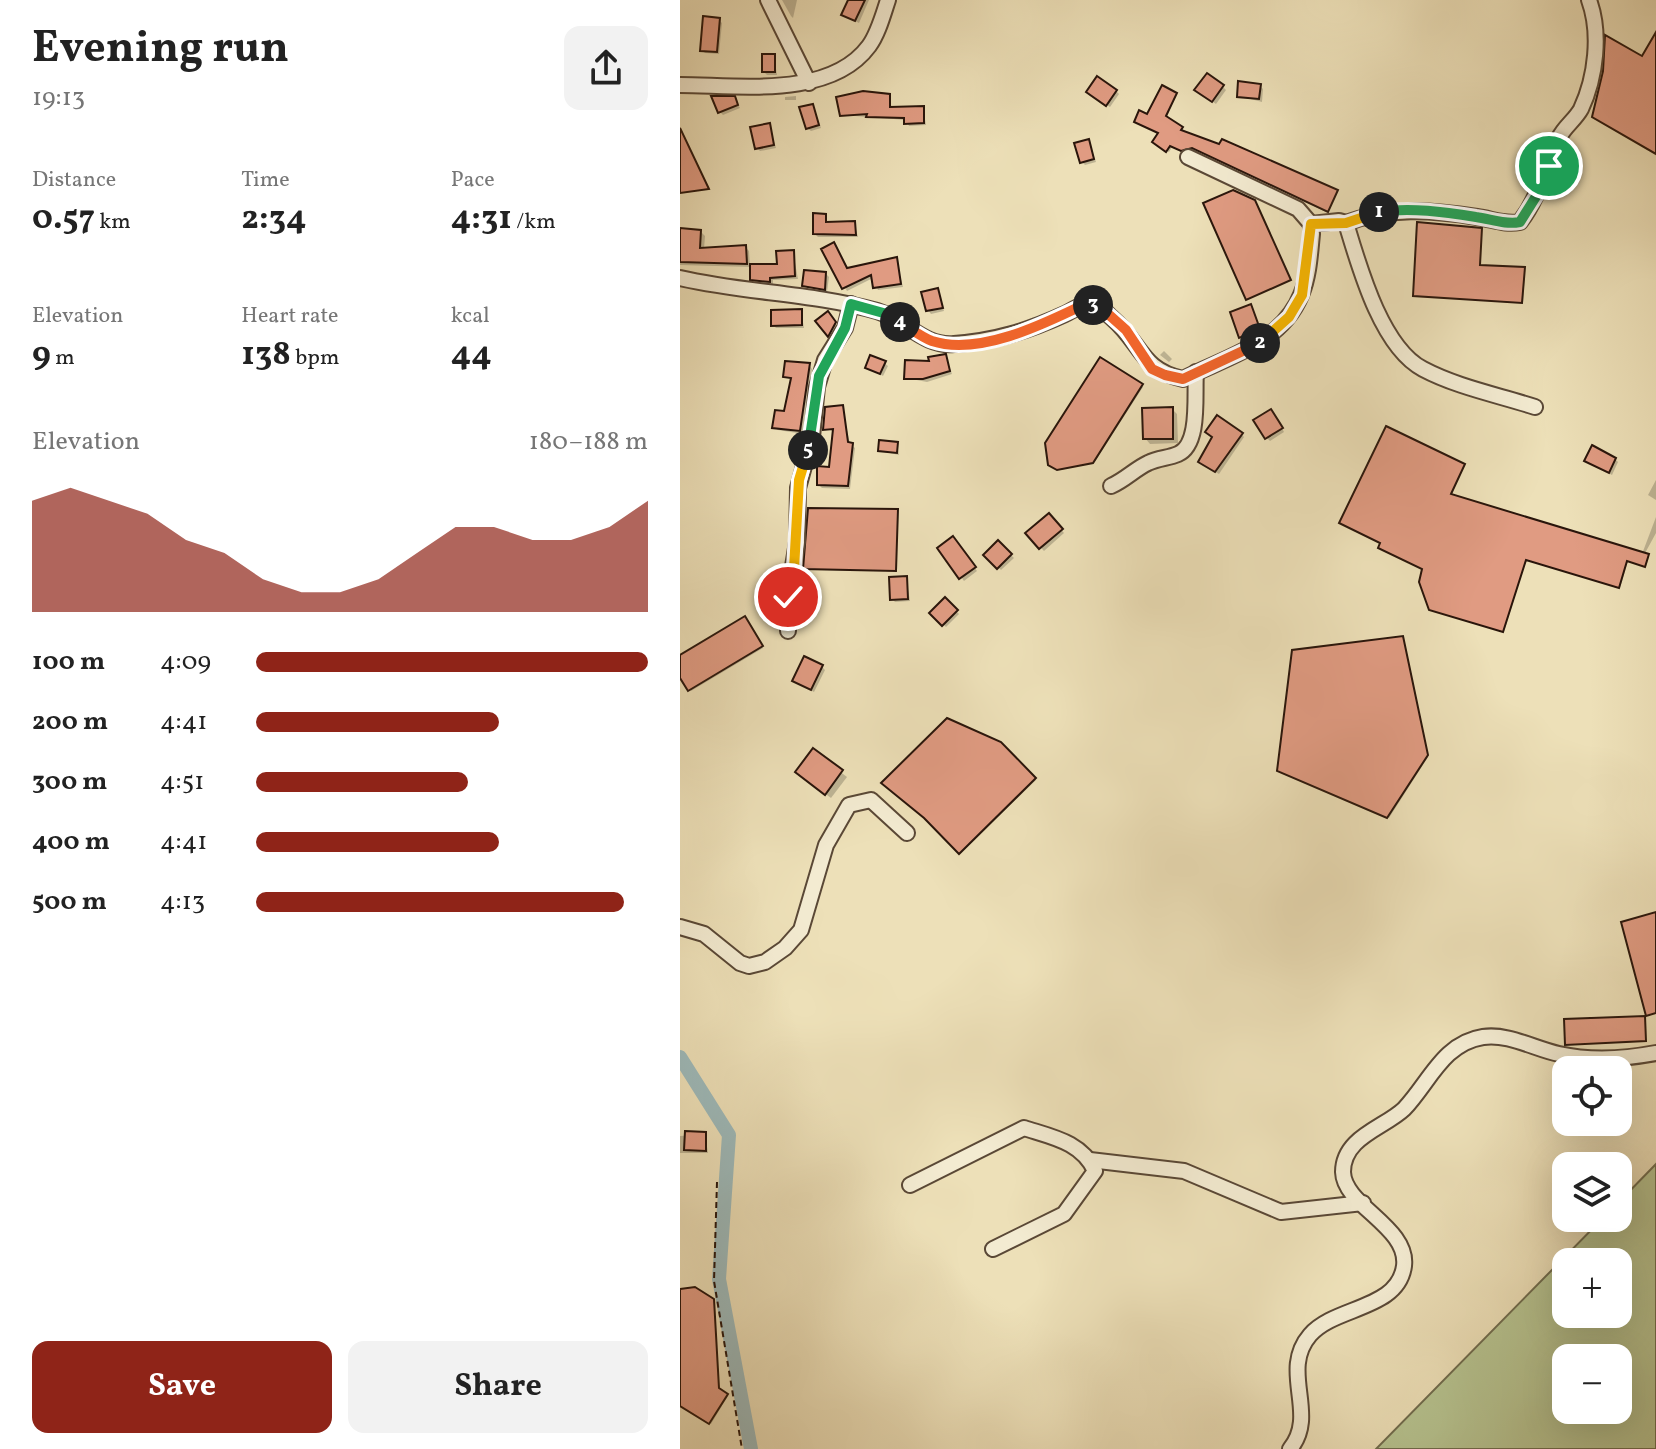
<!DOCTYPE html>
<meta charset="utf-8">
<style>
:root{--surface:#fff;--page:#f2f2f2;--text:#222;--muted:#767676;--accent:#8f2418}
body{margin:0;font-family:Vollkorn,serif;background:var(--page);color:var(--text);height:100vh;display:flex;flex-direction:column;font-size:30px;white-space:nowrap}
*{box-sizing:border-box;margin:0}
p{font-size:26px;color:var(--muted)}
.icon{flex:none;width:44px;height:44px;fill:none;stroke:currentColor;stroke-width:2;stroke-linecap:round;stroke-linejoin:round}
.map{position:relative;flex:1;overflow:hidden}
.side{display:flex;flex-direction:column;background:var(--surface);width:680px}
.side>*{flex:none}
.buttons{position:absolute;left:872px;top:1056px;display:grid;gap:16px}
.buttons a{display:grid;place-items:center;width:80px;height:80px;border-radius:16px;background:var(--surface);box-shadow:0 8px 32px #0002;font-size:40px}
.pin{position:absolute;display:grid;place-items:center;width:68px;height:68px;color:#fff;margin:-34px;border:4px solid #fff;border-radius:50%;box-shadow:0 2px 8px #0007}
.km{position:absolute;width:40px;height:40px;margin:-20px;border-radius:50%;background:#222;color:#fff;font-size:22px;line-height:40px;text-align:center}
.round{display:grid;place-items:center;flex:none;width:84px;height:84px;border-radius:16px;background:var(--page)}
.summary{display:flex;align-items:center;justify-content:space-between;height:136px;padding:0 32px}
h1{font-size:44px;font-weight:700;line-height:60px}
.metrics{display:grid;grid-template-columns:repeat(3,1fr);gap:12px;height:136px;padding:8px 32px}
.metrics div{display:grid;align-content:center}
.metrics b{font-size:34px;font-weight:700}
.metrics small{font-size:22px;font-weight:400}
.metrics p{font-size:22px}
.chart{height:224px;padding:16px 32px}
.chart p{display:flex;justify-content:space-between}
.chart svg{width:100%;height:144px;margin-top:8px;fill:var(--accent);opacity:.7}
.action{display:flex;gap:16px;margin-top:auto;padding:16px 32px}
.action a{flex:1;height:92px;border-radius:16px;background:var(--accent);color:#fff;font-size:32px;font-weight:700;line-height:92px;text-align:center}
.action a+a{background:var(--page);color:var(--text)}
ul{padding:0 32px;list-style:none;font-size:26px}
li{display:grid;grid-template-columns:128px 96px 1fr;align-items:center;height:60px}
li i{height:20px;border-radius:10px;background:var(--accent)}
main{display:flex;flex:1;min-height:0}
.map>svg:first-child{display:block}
.green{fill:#b6c390;stroke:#706c4e;stroke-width:2;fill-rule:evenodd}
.shadow{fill:#0003}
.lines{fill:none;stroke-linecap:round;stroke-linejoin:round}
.canal{stroke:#9ebaba;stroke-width:14}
.building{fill:#e09b82;stroke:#29150b;stroke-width:2}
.minor-casing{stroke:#5a4836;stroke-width:18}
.path{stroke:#29150b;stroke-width:2;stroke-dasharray:6 4;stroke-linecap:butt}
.minor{stroke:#f3ebd1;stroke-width:14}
.split-1-casing{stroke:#fff;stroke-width:16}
.split-2-casing{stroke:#fff;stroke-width:16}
.split-3-casing{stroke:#fff;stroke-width:16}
.split-4-casing{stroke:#fff;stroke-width:16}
.split-5-casing{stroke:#fff;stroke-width:16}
.split-6-casing{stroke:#fff;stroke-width:16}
.split-1{stroke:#22a559;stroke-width:10}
.split-2{stroke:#f5b400;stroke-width:10}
.split-3{stroke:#f0652b;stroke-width:10}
.split-4{stroke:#f0652b;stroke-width:10}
.split-5{stroke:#22a559;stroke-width:10}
.split-6{stroke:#f5b400;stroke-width:10}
</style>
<main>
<section class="side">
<div class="summary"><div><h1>Evening run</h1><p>19:13</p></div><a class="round"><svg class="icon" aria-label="share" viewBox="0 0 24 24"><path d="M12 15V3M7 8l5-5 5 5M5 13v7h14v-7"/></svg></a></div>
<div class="metrics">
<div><p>Distance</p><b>0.57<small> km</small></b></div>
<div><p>Time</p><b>2:34</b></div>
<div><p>Pace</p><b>4:31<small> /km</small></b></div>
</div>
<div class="metrics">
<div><p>Elevation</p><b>9<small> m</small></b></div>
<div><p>Heart rate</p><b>138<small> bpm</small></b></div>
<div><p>kcal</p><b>44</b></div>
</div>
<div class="chart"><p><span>Elevation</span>180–188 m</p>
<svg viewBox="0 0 160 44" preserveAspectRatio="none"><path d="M0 44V10L10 6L20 10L30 14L40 22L50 26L60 34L70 38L80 38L90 34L100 26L110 18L120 18L130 22L140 22L150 18L160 10V44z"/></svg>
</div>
<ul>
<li><b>100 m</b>4:09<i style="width:100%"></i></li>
<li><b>200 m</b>4:41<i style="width:62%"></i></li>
<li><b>300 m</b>4:51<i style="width:54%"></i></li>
<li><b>400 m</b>4:41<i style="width:62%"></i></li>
<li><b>500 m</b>4:13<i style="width:94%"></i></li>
</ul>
<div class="action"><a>Save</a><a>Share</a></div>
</section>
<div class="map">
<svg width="976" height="1449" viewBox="0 0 976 1449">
<rect width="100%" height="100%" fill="#ede0b8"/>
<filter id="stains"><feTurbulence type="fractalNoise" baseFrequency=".0025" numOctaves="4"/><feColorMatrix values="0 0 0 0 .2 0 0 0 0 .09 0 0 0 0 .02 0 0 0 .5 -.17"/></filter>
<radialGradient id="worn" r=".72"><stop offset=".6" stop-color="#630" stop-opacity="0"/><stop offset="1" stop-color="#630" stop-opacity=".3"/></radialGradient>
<path class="green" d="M976 1164V1449H696L923 1218H938V1203ZM886 1262H938V1314H886ZM886 1358H938V1410H886Z"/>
<g class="shadow">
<path d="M102 0H117L113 18 111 16Z"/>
<path d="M170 0H189L179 23 163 15Z"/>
<path d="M39 20 42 23 39 54 25 53 22 50Z"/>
<path d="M94 56 97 75H87L84 72Z"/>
<path d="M580 86 583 89 582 102 559 96Z"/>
<path d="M543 87 546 90 536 104 520 93Z"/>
<path d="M436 91 439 94 430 107 412 95Z"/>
<path d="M496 95 486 119 502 132 656 192 648 213 515 149 504 152 492 147 489 152 476 144 480 133 468 116Z"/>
<path d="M116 96V100H105V97Z"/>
<path d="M209 96 212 109 243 108 246 125 229 126 226 120 162 115Z"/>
<path d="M54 98 60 108 43 115 40 112Z"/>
<path d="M133 106 141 128 131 131 127 128Z"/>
<path d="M89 125 96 148 80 151 77 148Z"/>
<path d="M408 141 416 162 405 165 402 162Z"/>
<path d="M145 216 148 224 174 223 178 237H138L135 234Z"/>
<path d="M0 230 21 232 25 236 24 249 65 247 69 251 70 266H99L113 252 118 279 93 280V284L75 282 72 267 0 265Z"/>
<path d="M802 230 800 267 845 270 843 303 735 296Z"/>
<path d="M144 250 168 269 216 260 223 287 198 290 193 278 167 291Z"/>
<path d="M146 274 149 277 147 292 124 286Z"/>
<path d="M257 290 264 311 251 314 248 310Z"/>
<path d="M570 306 582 333 564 340 561 337Z"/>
<path d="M121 311 124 328H96L93 325Z"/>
<path d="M147 314 158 327 151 338 138 322Z"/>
<path d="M484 351 492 359 489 362 480 355Z"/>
<path d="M265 356 272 374 247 382 226 378Z"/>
<path d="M421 360 463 387 414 463 380 470 370 464Z"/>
<path d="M204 363 208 366 203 376 187 367Z"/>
<path d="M129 365 132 369 123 434 98 430 94 427 106 413 112 380 105 376Z"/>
<path d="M162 407 170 444 175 448 170 489 142 488 139 485 150 469 154 431 145 429Z"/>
<path d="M492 409 497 414 498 443 470 444 465 438Z"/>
<path d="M594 414 604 432 590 441 587 438Z"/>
<path d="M561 434 564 437 539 474 523 465Z"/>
<path d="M217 444 219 455 200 451Z"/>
<path d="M935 459 938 462 932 475 910 463Z"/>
<path d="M784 466 771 496 962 554 976 517V533L964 555 969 557 966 567 948 561 940 588 846 560 824 632 753 610 744 569 701 549Z"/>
<path d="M976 480V500L968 495Z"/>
<path d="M369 516 384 533 364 551 348 534Z"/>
<path d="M276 542 297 571 284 581 260 549Z"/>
<path d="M318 543 334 558 321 570 306 555Z"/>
<path d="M226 578 230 601 215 602 212 599Z"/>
<path d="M265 600 279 614 266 627 252 613Z"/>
<path d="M64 618 83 648 11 691 0 674V657Z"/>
<path d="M724 639 748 757 709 818 601 771Z"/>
<path d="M142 667 145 670 134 692 114 681Z"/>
<path d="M320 744 356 780 281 853 247 818Z"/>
<path d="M133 751 167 777 151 798 123 777Z"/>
<path d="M25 1134 28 1153H0V1136Z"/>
<path d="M0 1291 34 1302 39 1391 48 1396 31 1424 0 1405Z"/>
</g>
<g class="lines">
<path class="canal" d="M0 1057 49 1135 39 1279 71 1449"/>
</g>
<g class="building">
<path d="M168 0H185L175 21 161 15Z"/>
<path d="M23 16 40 18 37 52 20 51Z"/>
<path d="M976 32V154L912 117 923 71 925 35 962 56Z"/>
<rect x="82" y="54" width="13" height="18"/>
<path d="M527 73 544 85 532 102 514 90Z"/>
<path d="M417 76 437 90 426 106 406 92Z"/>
<path d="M558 81 581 84 579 99 557 97Z"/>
<path d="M482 85 497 93 486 116 503 127 501 130 539 144 542 139 658 190 648 212 512 148 501 151 490 146 486 152 472 142 478 133 454 122 459 110 467 114Z"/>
<path d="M183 91 210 94V107L244 106V123L224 124V118L186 117 187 114 160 116 156 97Z"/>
<path d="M31 96H55L58 105 38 113Z"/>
<path d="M133 104 139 125 126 129 119 107Z"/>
<path d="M90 123 94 145 75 149 70 127Z"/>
<path d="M0 128 29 189 0 193Z"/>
<path d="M409 139 414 159 400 163 394 143Z"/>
<path d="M553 190 575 200 611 280 566 300 523 203Z"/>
<path d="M133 213 146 214V222L175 221 176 235 133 234Z"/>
<path d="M737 222 802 228 800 265 845 267 842 303 733 296Z"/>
<path d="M0 228 21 230 20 248 66 245 67 264 0 262Z"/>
<path d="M154 242 167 268 217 257 221 284 193 288 191 275 162 289 141 249Z"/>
<path d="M114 250 115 276 90 278V282L70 280V264H97L96 251Z"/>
<path d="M124 270 146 272 145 290 122 286Z"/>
<path d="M258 288 263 308 246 311 241 292Z"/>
<path d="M571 304 580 329 559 338 550 312Z"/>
<path d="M122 309V325L91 326V310Z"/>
<path d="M148 311 156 322 148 337 135 321Z"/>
<path d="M266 354 270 371 243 379H224L225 360 249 361 248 357Z"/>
<path d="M190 355 206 361 200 374 185 368Z"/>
<path d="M420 357 463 384 413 463 377 470 368 465 365 443Z"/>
<path d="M105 361 130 363 120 431 92 428 95 410 104 411 111 378 103 377Z"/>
<path d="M163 405 168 442 173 443 168 486 137 485V466L149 467 153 429 143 430 145 407Z"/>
<path d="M493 407V439H463L462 408Z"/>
<path d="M591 409 603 428 585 439 573 420Z"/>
<path d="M537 415 563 433 535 472 518 462 532 437 525 432Z"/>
<path d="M706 426 785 464 771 494 969 554 965 567 947 561 939 588 846 560 823 632 749 610 739 582 742 569 698 548 700 543 659 523Z"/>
<path d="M199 440 218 442 217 453 198 451Z"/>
<path d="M912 445 936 458 929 473 904 461Z"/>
<path d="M128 508 218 509 216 571 123 569Z"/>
<path d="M369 513 383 529 359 549 345 533Z"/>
<path d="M273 536 296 567 279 579 257 548Z"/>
<path d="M318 540 332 554 317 569 303 555Z"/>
<path d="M227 576 228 599 210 600 209 577Z"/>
<path d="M265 597 278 610 262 626 249 613Z"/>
<path d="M65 616 83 646 8 691 0 678V655Z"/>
<path d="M723 636 748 755 707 818 597 771 612 650Z"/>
<path d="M124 656 143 665 131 690 112 681Z"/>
<path d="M267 718 321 742 356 778 279 854 244 818 201 783Z"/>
<path d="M133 748 163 770 145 795 115 772Z"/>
<path d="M976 912V1013L966 1016 941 922Z"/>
<path d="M965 1016 966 1041 885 1045 884 1019Z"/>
<path d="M5 1131 26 1132V1151L4 1150Z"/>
<path d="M15 1287 34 1299 39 1388 48 1394 29 1424 0 1406V1289Z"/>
</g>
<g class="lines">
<g class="minor-casing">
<g id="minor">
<path d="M88 0 129 83"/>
<path d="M0 85C58 85 150 99 189 46 198 34 203 15 208 0"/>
<path d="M666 223C679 266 701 347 743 369 777 387 818 395 855 407"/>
<path d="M631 224 659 221 666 223C709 207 752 210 797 217 812 219 825 225 840 222 860 196 865 167 879 138 884 127 895 120 901 109 916 77 921 33 909 0"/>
<path d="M0 278C65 293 132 293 197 311 224 319 244 347 274 344 315 341 348 331 385 314 395 309 407 300 419 306 423 308 428 315 432 318 462 344 461 370 503 379 546 357 601 344 621 295 629 276 630 254 632 234L631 224 618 209 508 157"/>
<path d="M431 486C445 480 455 469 468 463 478 458 489 458 498 454 521 444 514 393 516 372"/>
<path d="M108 631V597L117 542 118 488 132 437 137 387 145 360 165 328 171 304"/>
<path d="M0 927 24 934 60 963 69 966 85 962 105 948 121 930 146 845 169 805 191 800 227 833"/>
<path d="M410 1160 504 1171 601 1212 683 1203"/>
<path d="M230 1185 344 1128C372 1137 402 1142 415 1171L384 1214 313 1249"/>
<path d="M610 1449C639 1414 599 1371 630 1335 655 1306 718 1310 724 1266 729 1227 664 1206 663 1172 663 1137 704 1128 724 1109 749 1083 763 1043 803 1037 828 1033 855 1049 879 1054 911 1061 944 1059 976 1053"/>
</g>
</g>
<path class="path" d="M37 1182 34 1281 62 1449"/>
<use href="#minor" class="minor"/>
</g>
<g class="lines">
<g class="split-1-casing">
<path id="split-1" d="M699 212C730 207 765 212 796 217 811 219 825 225 840 222L860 190 869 166"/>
</g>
<g class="split-2-casing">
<path id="split-2" d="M580 343 609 317 622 295 631 224 666 223 699 212"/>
</g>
<g class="split-3-casing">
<path id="split-3" d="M413 305H418L446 330 472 369 485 375 503 379 580 343"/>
</g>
<g class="split-4-casing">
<path id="split-4" d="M220 322C230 328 241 337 252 341 298 356 362 325 403 305H413"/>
</g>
<g class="split-5-casing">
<path id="split-5" d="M128 450 139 376 165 328 171 304 207 314 220 322"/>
</g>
<g class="split-6-casing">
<path id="split-6" d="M108 597 114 569 119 480 128 450"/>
</g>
<use href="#split-1" class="split-1"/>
<use href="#split-2" class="split-2"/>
<use href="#split-3" class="split-3"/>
<use href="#split-4" class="split-4"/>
<use href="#split-5" class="split-5"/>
<use href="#split-6" class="split-6"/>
</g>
<rect width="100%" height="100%" filter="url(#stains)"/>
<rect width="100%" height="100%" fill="url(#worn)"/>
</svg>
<div class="buttons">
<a><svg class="icon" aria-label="locate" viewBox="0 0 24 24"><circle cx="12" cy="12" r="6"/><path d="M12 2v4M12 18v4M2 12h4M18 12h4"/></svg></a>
<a><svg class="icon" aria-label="layers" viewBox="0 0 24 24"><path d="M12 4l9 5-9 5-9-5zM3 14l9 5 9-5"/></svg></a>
<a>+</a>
<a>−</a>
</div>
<div class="pin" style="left:869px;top:166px;background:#1e9e55"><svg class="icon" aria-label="arrive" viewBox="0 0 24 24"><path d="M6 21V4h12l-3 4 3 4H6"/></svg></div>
<div class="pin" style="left:108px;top:597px;background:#d93025"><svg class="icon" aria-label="check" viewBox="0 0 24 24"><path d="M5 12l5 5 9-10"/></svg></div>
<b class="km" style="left:699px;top:212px">1</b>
<b class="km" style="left:580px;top:343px">2</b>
<b class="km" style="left:413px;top:305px">3</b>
<b class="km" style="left:220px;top:322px">4</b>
<b class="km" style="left:128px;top:450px">5</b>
</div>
</main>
